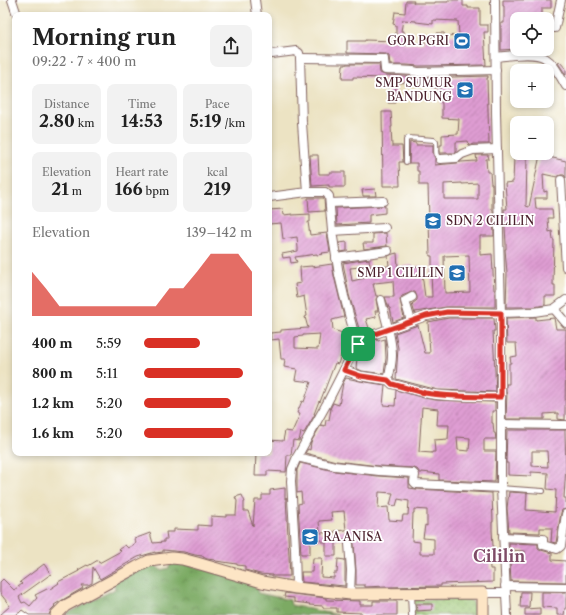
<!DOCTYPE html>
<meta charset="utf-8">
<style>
:root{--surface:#fff;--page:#f2f2f2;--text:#222;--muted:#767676;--accent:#d93025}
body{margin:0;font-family:"Libre Caslon Text",serif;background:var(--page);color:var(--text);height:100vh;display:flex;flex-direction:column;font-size:15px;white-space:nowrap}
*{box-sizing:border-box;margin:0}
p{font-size:13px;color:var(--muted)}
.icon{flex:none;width:22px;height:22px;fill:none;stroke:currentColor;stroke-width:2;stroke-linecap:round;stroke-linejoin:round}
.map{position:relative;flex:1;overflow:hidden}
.sheet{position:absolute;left:12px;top:12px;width:260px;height:444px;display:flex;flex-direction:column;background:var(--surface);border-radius:8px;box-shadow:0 2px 6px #0003}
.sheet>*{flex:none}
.controls{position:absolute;left:510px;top:12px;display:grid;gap:8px}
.controls a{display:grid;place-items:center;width:44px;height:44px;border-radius:8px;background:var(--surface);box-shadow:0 2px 6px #0003;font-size:20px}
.pin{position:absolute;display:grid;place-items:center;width:34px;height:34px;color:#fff;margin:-17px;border-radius:8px;box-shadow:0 2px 6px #0006}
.round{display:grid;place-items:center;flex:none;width:42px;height:42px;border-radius:8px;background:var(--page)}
.overview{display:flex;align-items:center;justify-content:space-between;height:68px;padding:0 20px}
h1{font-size:22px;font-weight:700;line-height:30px}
.figures{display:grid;grid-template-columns:repeat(3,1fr);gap:6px;height:68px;padding:4px 20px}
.figures div{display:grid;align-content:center;border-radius:8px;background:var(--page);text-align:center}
.figures b{font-size:17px;font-weight:700}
.figures small{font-size:11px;font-weight:400}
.figures p{font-size:11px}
.chart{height:112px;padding:8px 20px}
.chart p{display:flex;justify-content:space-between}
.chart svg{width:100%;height:72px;margin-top:4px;fill:var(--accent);opacity:.7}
ul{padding:0 20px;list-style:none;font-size:13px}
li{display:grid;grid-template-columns:64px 48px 1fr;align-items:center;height:30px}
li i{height:10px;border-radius:5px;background:var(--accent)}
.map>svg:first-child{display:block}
.green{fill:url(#green-dots);stroke:#72724e}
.forest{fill:url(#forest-crowns);stroke:#636448}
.building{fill:url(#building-hatch);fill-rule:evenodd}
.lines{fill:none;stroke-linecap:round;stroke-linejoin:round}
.service-casing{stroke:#836460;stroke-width:6}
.pedestrian-casing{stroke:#836460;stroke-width:8}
.minor-casing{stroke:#836460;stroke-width:10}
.secondary-casing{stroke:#836460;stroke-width:13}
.service{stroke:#fff;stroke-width:4}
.pedestrian{stroke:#fff;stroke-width:6}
.minor{stroke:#fff;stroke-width:8}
.secondary{stroke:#fde5c5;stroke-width:11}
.route-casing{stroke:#fff;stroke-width:8}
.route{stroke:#d93025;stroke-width:5}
.labels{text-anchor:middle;stroke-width:3.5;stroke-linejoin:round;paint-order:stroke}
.poi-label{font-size:12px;fill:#4a1f2b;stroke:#fff;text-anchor:end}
.district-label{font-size:16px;font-weight:bold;fill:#7e4b66;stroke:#fff}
</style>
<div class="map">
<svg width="566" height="615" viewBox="0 0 566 615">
<defs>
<pattern id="green-dots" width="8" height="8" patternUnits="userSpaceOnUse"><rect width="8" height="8" fill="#9bc572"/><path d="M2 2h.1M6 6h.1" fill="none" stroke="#809f5e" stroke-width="1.8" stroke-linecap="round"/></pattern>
<pattern id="forest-crowns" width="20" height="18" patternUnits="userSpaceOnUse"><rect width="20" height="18" fill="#7caa64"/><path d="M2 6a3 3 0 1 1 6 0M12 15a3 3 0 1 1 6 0" fill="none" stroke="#688a53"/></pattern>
<pattern id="building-hatch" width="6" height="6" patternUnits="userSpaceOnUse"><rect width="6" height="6" fill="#df9dd3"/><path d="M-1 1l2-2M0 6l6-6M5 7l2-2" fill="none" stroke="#b77fab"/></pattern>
</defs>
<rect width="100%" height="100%" fill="#fff"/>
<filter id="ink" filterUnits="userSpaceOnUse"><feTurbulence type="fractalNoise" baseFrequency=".025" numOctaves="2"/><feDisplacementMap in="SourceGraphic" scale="8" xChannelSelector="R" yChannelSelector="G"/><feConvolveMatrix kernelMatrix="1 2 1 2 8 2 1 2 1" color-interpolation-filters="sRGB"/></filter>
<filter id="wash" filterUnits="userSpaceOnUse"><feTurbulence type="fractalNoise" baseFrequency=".012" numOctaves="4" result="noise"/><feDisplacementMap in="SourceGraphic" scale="16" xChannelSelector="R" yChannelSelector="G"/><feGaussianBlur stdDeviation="0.9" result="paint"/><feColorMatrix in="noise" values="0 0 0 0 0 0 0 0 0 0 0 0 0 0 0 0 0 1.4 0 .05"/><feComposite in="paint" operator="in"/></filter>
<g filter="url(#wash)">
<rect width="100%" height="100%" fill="#ece3c3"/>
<path class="green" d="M467 599 473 602 474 615H414V600Z"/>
<path class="forest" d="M151 562 161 570 169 568 171 562 186 564 259 584 258 593 290 600 291 605 338 615H66L68 613 115 589 114 582Z"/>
<g id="blocks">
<g class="building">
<path d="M448 0H463V6H468V8H480V25H488V32H484L486 65 419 66 406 65H390L389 56 386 54 347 53V41H365V40L396 41V25L393 24 395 12 405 13 406 1H414L413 3H435V2H448ZM403 20 416 21V22L433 24V20L458 21 459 35 445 36 444 33H437L438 37 424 38 425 43 404 44V31H401Z"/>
<path d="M503 0H551V8H542V19H517V49L501 50V23H504V6H503Z"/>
<path d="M560 62 566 69V75L558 63Z"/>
<path d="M346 64H379L380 73 385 75 406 76 418 78 488 76V78H487L489 144H473L469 146 468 141 456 142V151L455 153H440V145H442V135L458 134 459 119 442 118V103H441L440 88H431V83H419V82L396 83 395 103H388V82H384V78L353 77V79H342L343 65H346Z"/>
<path d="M382 112H391L392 127H391L392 146H402L403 162H399L400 186H383Z"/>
<path d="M410 142 416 143V145H433V154L435 158V165L457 163 461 162 476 161H477L476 155H488L489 159H486L487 172H490L491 184H492V210H493L494 236H480V255L492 254 494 290H495V307H447L415 312 416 314H415L412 304 417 300V297L415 292H412L402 296 400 300 404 318 393 322 390 308H389L385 297H394L393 281 375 283V284H373L376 296H378L376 299 378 311H375L376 317 366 319 370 331 361 335 349 295 343 263 369 259 370 266 350 268 352 281 365 278 364 268 389 266 388 256 393 254 397 253 398 267 412 265 413 267 421 266 425 297H432L431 271H432V256H430L428 185H419V171H417V163H409ZM462 183V184L478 183V199H444V184ZM469 255 470 292 445 293 444 256Z"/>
<path d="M310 155H318L319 174H330V172H345V187H329V185L312 186Z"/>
<path d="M540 155 566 161V178L564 175H561L557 177 543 174 544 192 547 191V198H535L536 209H552L553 218H548L549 232 552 231 553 240H554L553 285H555V296H545V305L534 307H506L507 273 505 249H506V244L504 209H507L505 183 513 182 514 157 527 158 526 206 529 207Z"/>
<path d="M375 189 376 196H363L362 190Z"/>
<path d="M308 198H324L325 211 309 212Z"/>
<path d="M383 206H385V213L369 215V223L337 225 336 208Z"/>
<path d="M283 209 284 215 292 214V215L310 214V222H308L310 235 327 233 330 252 322 253 323 254 317 255V254L295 257 297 262 291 263 290 257 283 258 282 254 298 251V248L297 237 283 239 281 223 269 224V210Z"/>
<path d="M386 233 387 246 364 249 363 243H373V234Z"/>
<path d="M347 242V251L341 252 339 243Z"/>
<path d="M332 264 334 276 344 317 332 320 333 330 349 335 351 343 350 346 345 344 338 364 335 363 320 402 319 401 314 414H315L304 433 301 432 299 441 293 440 291 455H287L286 472 267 471V476H255L256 453H269V440L283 441 285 431 292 432 300 414 297 413 302 401 304 402 311 382 295 380 297 369 284 367 285 359H281L279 339 271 340 270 333 281 332V330L308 328 305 317 307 316 304 296 297 298 295 284 301 283 300 267 312 266V267ZM320 334 318 349 295 348V337L303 336V335Z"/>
<path d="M536 317V320L554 318 556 329H566L565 420 558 419V413L544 414V419H506L507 393H506V384H509V363H511L510 357 517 356 516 343H507L506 318Z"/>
<path d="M449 318H494L495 331H493L496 392 438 390 396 379 398 348 395 333 418 325 425 353H430L428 322Z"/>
<path d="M377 339 378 341 385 339 386 358 384 374 362 371 356 368 357 358H356L359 353H366L364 346Z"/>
<path d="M346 378 360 381 385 385 383 405 395 406 396 390 424 398 436 400 495 402V411H492V423H493L494 433H495L496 439H484V451H496L495 482 439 480V474L422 472V473H420L417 469 413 468 379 466 336 461 305 453 308 449 310 450 311 442 321 425 325 426 326 420H329L331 409H330L333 403 339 405 343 383ZM422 407 438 409 437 425H449L448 439 434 440 435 452H432V453L419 452ZM457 437 470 438 469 451 458 450Z"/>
<path d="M507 430H565L566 467 564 498H566V509L562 510 561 513 556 543 551 542 552 528H540V533L509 532 507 508 509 492 527 493 526 510 555 512 556 490 547 489 548 473 531 472V476L508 475V463H506ZM532 451H547L548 467 532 466Z"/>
<path d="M300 463 334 471 378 476 409 478V488L416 489 492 493 493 522H492V530L493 546H494V553H489L490 569H493V582L441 584V586L386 587V586L365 587V585H356V570L354 544 352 539H349L336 540V556H326V542H322V540L310 541V554H301L298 504 302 503 301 492 297 493V470ZM379 492 393 493 390 505 396 506 398 499 409 501 408 515H403L402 521 389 520 388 507 378 508ZM414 509 427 510V526L425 525 423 538 434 539V554H420V542L412 541 413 513H414ZM344 511 346 530 335 531V532L320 533 319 521 332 520 331 512Z"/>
<path d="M285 488V499H286V497L290 576H272V575L260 574 245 570V566L237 565V564L216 561 215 560 207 559 203 557V556L195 555 184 552 163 550V552L155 553V552L138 557 100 579 93 567 92 583 88 585H81L83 588 54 605 55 606 51 610 49 615H29L22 610 19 613H18L16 615H0L10 606 0 593V582L3 579 14 590 22 584 20 582 44 564 51 574 19 597 22 603 25 602 30 606 37 598 35 595 49 588 50 589 59 583 58 582 79 571 78 570 87 565 88 566 98 560 99 563 121 551 119 549 125 545 128 548 136 543 134 539 150 533 153 543 164 542V539H167L166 532H174V529L198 530V525L211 526V516L226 517V515H236L237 501 235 497 242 495 245 502H244V511H248L253 526 255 500H262V495H270V490Z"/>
<path d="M509 543 538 544V548L541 550 552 553V560L566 561V582L511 581 510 563 525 562V551L509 550Z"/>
<path d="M313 558H322L321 577 334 578V573H337L338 559 345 560V586L302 582 301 572H312Z"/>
<path d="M521 592H530L529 607H520Z"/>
<path d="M542 592H566V608H565L564 615H557V608L542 607Z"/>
<path d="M285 593 326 598V600L360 601V605H373V601H397V615H362V613L337 612V608H323V606L309 605 310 604 294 602V598L284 597Z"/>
<path d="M416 604H432V610L417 611Z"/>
<path d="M540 608V615H525V609Z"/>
</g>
</g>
</g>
<g filter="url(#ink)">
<use href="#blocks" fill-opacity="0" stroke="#836460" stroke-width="1"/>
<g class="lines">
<g class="service-casing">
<g id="service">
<path d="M406 162V140L408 138 434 140 436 142C437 148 434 155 440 159"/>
<path d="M501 488 543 491"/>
</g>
</g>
<g class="pedestrian-casing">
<path id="pedestrian" d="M411 594 412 615"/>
</g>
<g class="minor-casing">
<g id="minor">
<path d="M12 0 17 15"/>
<path d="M255 0 257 15"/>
<path d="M495 0 496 112 501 313V488L507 615"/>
<path d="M555 28 561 0"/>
<path d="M269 52 272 54 296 51 299 53 300 58 302 123 307 192"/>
<path d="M496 57C509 56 534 51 545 58 555 64 560 77 566 86"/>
<path d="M300 58 384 59 385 70C396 71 408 69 418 72L496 70"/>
<path d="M440 159 457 158 462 154 473 150 497 149"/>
<path d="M561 180 566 267"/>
<path d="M269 197 307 192H325L329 196 332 231 339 275 344 296 357 344"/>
<path d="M330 203 383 201"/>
<path d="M332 231 385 228"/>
<path d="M336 258 388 251"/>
<path d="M381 300C385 318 392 337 392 355 392 364 390 372 388 380"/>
<path d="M554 309 566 323"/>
<path d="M411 321 405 301 412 297"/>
<path d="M344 370 361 376 388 380 392 384C407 387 421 393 437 395 458 397 480 397 501 397"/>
<path d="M502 424 560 425H566"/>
<path d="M297 457 335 466 379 471 413 473 415 475 414 482 416 484 501 488"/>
<path d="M503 537 543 539V545L557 549 561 546 566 514"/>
<path d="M349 544 351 570 350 594"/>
<path d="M505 586 566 587"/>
<path d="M296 588 295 548 291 481 292 469 297 457 326 405 357 344 365 339 375 334 426 316 447 312 501 313 534 312 554 309 566 300"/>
<path d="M483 593H505"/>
</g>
</g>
<g class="secondary-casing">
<path id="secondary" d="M56 615 65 606 137 567 149 561 172 558 182 559 197 563 262 582 296 588 324 591 350 594 483 593V615"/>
</g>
<use href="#service" class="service"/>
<use href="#pedestrian" class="pedestrian"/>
<use href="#minor" class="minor"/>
<use href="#secondary" class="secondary"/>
</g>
</g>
<g class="lines" filter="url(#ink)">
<g class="route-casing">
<path id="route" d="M447 312 501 313V397C476 397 450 397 425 393 413 390 403 387 392 384L388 380 361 376 344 370 358 344 365 338 375 334 426 316Z"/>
</g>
<use href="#route" class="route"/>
</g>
<defs>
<g id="stadium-square" transform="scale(0.9)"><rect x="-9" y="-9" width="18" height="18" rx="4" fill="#1f6fb2" stroke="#fff"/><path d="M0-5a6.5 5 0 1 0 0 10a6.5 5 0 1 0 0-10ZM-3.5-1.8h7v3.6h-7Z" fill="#fff"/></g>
<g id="school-square" transform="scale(0.9)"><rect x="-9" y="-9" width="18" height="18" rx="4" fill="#1f6fb2" stroke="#fff"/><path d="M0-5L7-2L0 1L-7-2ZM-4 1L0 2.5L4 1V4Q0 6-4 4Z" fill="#fff"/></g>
</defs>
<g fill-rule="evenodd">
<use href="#stadium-square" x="462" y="41"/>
<use href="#school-square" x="465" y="90"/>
<use href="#school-square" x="433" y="221"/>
<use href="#school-square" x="457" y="273"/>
<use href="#school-square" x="310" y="537"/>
</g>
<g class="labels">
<g class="poi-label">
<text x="449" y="45">GOR PGRI</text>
<text x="452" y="87">SMP SUMUR<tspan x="452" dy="14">BANDUNG</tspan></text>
<text x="446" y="225" text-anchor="start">SDN 2 CILILIN</text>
<text x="444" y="277">SMP 1 CILILIN</text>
<text x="323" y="541" text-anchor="start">RA ANISA</text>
</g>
<g class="district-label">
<text x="499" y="562">Cililin</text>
</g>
</g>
</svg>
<div class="controls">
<a><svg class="icon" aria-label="locate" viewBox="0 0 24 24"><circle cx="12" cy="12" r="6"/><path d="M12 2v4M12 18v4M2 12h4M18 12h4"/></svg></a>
<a>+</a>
<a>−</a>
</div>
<div class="pin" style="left:358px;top:344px;background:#1e9e55"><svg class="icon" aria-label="arrive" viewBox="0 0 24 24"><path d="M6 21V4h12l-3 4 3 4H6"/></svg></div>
<section class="sheet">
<div class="overview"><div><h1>Morning run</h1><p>09:22 · 7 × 400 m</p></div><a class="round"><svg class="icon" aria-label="share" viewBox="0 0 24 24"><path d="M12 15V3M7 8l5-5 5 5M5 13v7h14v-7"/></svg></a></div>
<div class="figures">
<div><p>Distance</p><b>2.80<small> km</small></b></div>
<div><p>Time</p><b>14:53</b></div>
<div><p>Pace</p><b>5:19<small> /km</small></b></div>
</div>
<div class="figures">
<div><p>Elevation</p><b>21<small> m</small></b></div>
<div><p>Heart rate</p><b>166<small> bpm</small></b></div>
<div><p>kcal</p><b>219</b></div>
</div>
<div class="chart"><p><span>Elevation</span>139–142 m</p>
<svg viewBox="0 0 160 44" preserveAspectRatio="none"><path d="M0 44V17L10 27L20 38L30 38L40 38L50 38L60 38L70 38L80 38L90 38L100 27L110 27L120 17L130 6L140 6L150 6L160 17V44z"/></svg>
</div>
<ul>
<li><b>400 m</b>5:59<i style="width:52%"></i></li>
<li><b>800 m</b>5:11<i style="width:92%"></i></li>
<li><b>1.2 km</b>5:20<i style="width:81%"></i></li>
<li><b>1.6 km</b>5:20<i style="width:82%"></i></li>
</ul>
</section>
</div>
